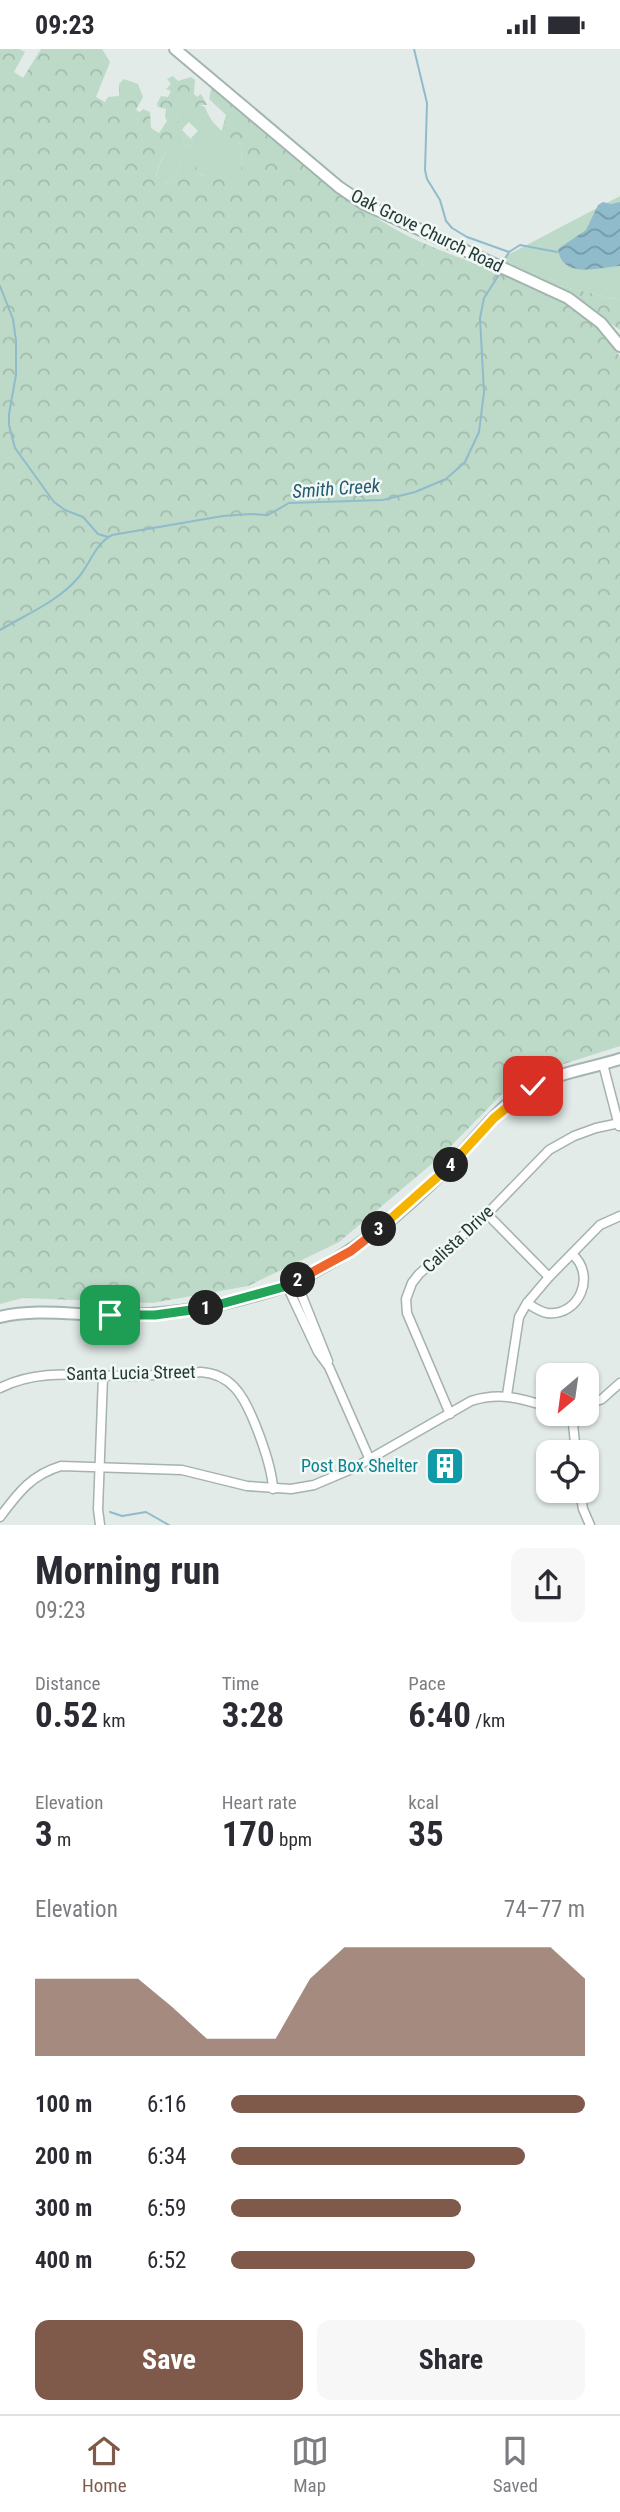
<!DOCTYPE html>
<meta charset="utf-8">
<style>
:root{--surface:#fff;--page:#f7f7f7;--text:#2b2b33;--muted:#7c7c81;--line:#e1e1e2;--accent:#7f594a}
body{margin:0;font-family:"Roboto Condensed",sans-serif;background:var(--page);color:var(--text);height:100vh;display:flex;flex-direction:column;font-size:26px;white-space:nowrap}
*{box-sizing:border-box;margin:0}
p{font-size:23px;color:var(--muted)}
.icon{flex:none;width:38px;height:38px;fill:none;stroke:currentColor;stroke-width:2;stroke-linecap:round;stroke-linejoin:round}
.map{position:relative;height:1476px;overflow:hidden}
.panel{display:flex;flex-direction:column;background:var(--surface);flex:1}
.panel>*{flex:none}
.needle{width:46px;rotate:209deg}
.controls{position:absolute;left:536px;top:1314px;display:grid;gap:14px}
.controls a{display:grid;place-items:center;width:63px;height:63px;border-radius:14px;background:var(--surface);box-shadow:0 2px 5px #0004;font-size:35px}
.pin{position:absolute;display:grid;place-items:center;width:60px;height:60px;color:#fff;margin:-30px;border-radius:14px;box-shadow:0 4px 10px #0006}
.km{position:absolute;width:35px;height:35px;margin:-18px;border-radius:50%;background:#222;color:#fff;font-size:19px;line-height:35px;text-align:center}
.round{display:grid;place-items:center;flex:none;width:74px;height:74px;border-radius:14px;background:var(--page)}
.summary{display:flex;align-items:center;justify-content:space-between;height:119px;padding:0 35px}
h1{font-size:38px;font-weight:700;line-height:52px}
.stats{display:grid;grid-template-columns:repeat(3,1fr);gap:10px;height:119px;padding:7px 35px}
.stats div{display:grid;align-content:center}
.stats b{font-size:35px;font-weight:700}
.stats small{font-size:19px;font-weight:400}
.stats p{font-size:19px}
.chart{height:196px;padding:14px 35px}
.chart p{display:flex;justify-content:space-between}
.chart svg{width:100%;height:126px;margin-top:7px;fill:var(--accent);opacity:.7}
.primary-button{display:flex;gap:14px;margin-top:auto;padding:14px 35px}
.primary-button a{flex:1;height:80px;border-radius:14px;background:var(--accent);color:#fff;font-size:28px;font-weight:700;line-height:80px;text-align:center}
.primary-button a+a{background:var(--page);color:var(--text)}
ul{padding:0 35px;list-style:none;font-size:23px}
li{display:grid;grid-template-columns:112px 84px 1fr;align-items:center;height:52px}
li i{height:18px;border-radius:9px;background:var(--accent)}
.status{display:flex;justify-content:space-between;align-items:center;height:49px;padding:0 35px;background:var(--surface);direction:ltr}
.status svg{height:19px;fill:currentColor}
.dock{display:flex;justify-content:space-around;align-items:center;height:98px;border-top:2px solid var(--line);background:var(--surface);font-size:19px;color:var(--muted)}
.dock a{display:grid;justify-items:center;gap:4px}
.dock .active{color:var(--accent)}
.map>svg:first-child{display:block}
.green{fill:#bddac8}
.forest{fill:url(#forest-crowns)}
.water{fill:url(#water-waves)}
.lines{fill:none;stroke-linecap:round;stroke-linejoin:round}
.stream{stroke:#8fbbcb;stroke-width:2}
.minor-casing{stroke:#a5b2af;stroke-width:11}
.secondary-casing{stroke:#a2b5b0;stroke-width:14}
.minor{stroke:#fff;stroke-width:8}
.secondary{stroke:#fff;stroke-width:10}
.split-1-casing{stroke:#fff;stroke-width:14}
.split-2-casing{stroke:#fff;stroke-width:14}
.split-3-casing{stroke:#fff;stroke-width:14}
.split-4-casing{stroke:#fff;stroke-width:14}
.split-5-casing{stroke:#fff;stroke-width:14}
.split-1{stroke:#22a559;stroke-width:9}
.split-2{stroke:#22a559;stroke-width:9}
.split-3{stroke:#f0652b;stroke-width:9}
.split-4{stroke:#f5b400;stroke-width:9}
.split-5{stroke:#f5b400;stroke-width:9}
.labels{text-anchor:middle;stroke-width:5;stroke-linejoin:round;paint-order:stroke}
.street-label{font-size:18px;fill:#243a36;stroke:#f2f8f5}
.culture-label{font-size:18px;fill:#0d838f;stroke:#f2f8f5;text-anchor:end}
.water-label{font-size:19px;font-style:italic;fill:#235c70;stroke:#f2f8f5}
</style>
<div class="status"><b>09:23</b><svg viewBox="0 0 49 12"><path d="M0 12V9h3v3zM5 12V6h3v6zM10 12V3h3v9zM15 12V0h3v12zM26 1h20v11H26zM47 4h2v5h-2z"/></svg></div>
<div class="map">
<svg width="620" height="1476" viewBox="0 0 620 1476">
<defs>
<pattern id="forest-crowns" width="20" height="18" patternUnits="userSpaceOnUse" patternTransform="scale(1.75)"><rect width="20" height="18" fill="#bddac8"/><path d="M2 6a3 3 0 1 1 6 0M12 15a3 3 0 1 1 6 0" fill="none" stroke="#a2bcac"/></pattern>
<pattern id="water-waves" width="16" height="10" patternUnits="userSpaceOnUse" patternTransform="scale(1.75)"><rect width="16" height="10" fill="#8fbbcb"/><path d="M0 5q4-4 8 0t8 0" fill="none" stroke="#7599a6"/></pattern>
</defs>
<rect width="100%" height="100%" fill="#e2ebe8"/>
<g class="green">
<path d="M200 56 205 58C212 77 225 85 242 95L241 125 211 118 206 127 197 124 195 113H181L173 132C165 135 162 134 156 128 160 109 169 94 185 86L188 89 183 92 185 98 194 94 191 89 198 82 189 73 184 78 177 80 175 70 178 64Z"/>
<path d="M620 147V251L552 235 500 210Z"/>
</g>
<g class="forest">
<path d="M0 0H19L25 3 14 23 23 29 41 0H102L110 13 96 48 105 53 108 48 119 47V35L124 30 138 35 143 48 136 61 140 63 143 60 150 63 151 79 159 84 167 72 165 68 166 60 158 58 157 55 161 47 168 48 171 42 166 40 171 35 167 30 173 27 178 32 191 28 195 31 194 45 197 48 201 45 207 56H200L198 63 195 61 192 65 178 64 175 70 179 73 177 78H184L182 81 195 94 185 98 183 92 188 89 186 86C169 95 160 108 156 127L165 134 173 132 181 113H196L197 124 205 127 211 117 241 124 242 95 221 84 226 66 209 50 212 37C267 84 320 135 383 173 442 210 523 224 581 264 598 275 610 292 620 308V997L517 1030 440 1108 339 1193 248 1237 152 1254 23 1249 0 1255Z"/>
<path d="M512 216 552 235 620 251V281L574 248 510 219Z"/>
</g>
<path class="water" d="M603 153 611 155 620 153V217C599 218 562 231 558 200L586 181 598 156Z"/>
<g class="lines">
<g class="stream">
<path d="M414 0 427 54 425 121 427 130 440 151 446 172 452 179 467 188 509 203"/>
<path d="M503 213 509 203 520 196 557 203"/>
<path d="M0 237 13 270 16 292V326L9 365V376L15 399 54 453 65 461 83 468 98 485 108 488"/>
<path d="M0 581C27 565 57 553 78 529 90 515 95 495 112 486L223 467 250 465 268 466 289 454 383 451 415 443 446 430 465 413 479 383 484 343 480 269 484 249 500 224"/>
<path d="M110 1463 122 1467 146 1463 169 1476"/>
</g>
<g class="minor-casing">
<g id="minor">
<path d="M603 1015 619 1077"/>
<path d="M487 1165 549 1228"/>
<path d="M296 1232 328 1312"/>
<path d="M287 1237 318 1303 329 1318 370 1411"/>
<path d="M527 1254C533 1258 540 1263 547 1264 579 1268 597 1226 572 1205"/>
<path d="M0 1339C39 1319 82 1327 124 1327 150 1327 175 1325 201 1323 214 1324 226 1329 235 1339 251 1356 272 1416 273 1440"/>
<path d="M507 1346 519 1268 527 1254 549 1228 600 1176 620 1167"/>
<path d="M586 1356 602 1350 620 1334"/>
<path d="M450 1365 407 1264 406 1250 412 1234 419 1225 487 1165 549 1101 574 1087 596 1079 620 1074"/>
<path d="M572 1365 576 1404"/>
<path d="M580 1442 583 1460 590 1476"/>
<path d="M0 1468C18 1444 31 1426 61 1417L182 1421 247 1437 291 1440 314 1436 354 1419 471 1352C499 1343 521 1349 548 1358"/>
<path d="M100 1476 98 1460 103 1327"/>
</g>
</g>
<g class="secondary-casing">
<g id="secondary">
<path d="M175 0 339 138 364 155 568 249 601 274 620 297"/>
<path d="M0 1268C32 1260 68 1265 101 1266 153 1267 202 1262 253 1247 264 1244 277 1241 288 1236 351 1208 405 1162 453 1113 478 1088 501 1053 534 1037 561 1023 592 1019 620 1010"/>
</g>
</g>
<use href="#minor" class="minor"/>
<use href="#secondary" class="secondary"/>
</g>
<g class="lines">
<g class="split-1-casing">
<path id="split-1" d="M110 1266H155L206 1259"/>
</g>
<g class="split-2-casing">
<path id="split-2" d="M206 1259 287 1237 298 1231"/>
</g>
<g class="split-3-casing">
<path id="split-3" d="M298 1231 351 1202 379 1180"/>
</g>
<g class="split-4-casing">
<path id="split-4" d="M379 1180 451 1116"/>
</g>
<g class="split-5-casing">
<path id="split-5" d="M451 1116 494 1069 533 1037"/>
</g>
<use href="#split-1" class="split-1"/>
<use href="#split-2" class="split-2"/>
<use href="#split-3" class="split-3"/>
<use href="#split-4" class="split-4"/>
<use href="#split-5" class="split-5"/>
</g>
<defs>
<g id="building-square" transform="scale(2.0125)"><rect x="-9" y="-9" width="18" height="18" rx="4" fill="#0f9aa8" stroke="#f2f8f5"/><path d="M-4-6H4V6H1V3H-1V6H-4ZM-2.5-4.3h1.7v1.8h-1.7ZM.8-4.3h1.7v1.8H.8ZM-2.5-1h1.7V.8h-1.7ZM.8-1h1.7V.8H.8Z" fill="#fff"/></g>
</defs>
<g fill-rule="evenodd">
<use href="#building-square" x="445" y="1417"/>
</g>
<g class="labels">
<g class="street-label">
<text transform="translate(427 182) rotate(26)" y="6">Oak Grove Church Road</text>
<text transform="translate(458 1190) rotate(-43)" y="6">Calista Drive</text>
<text transform="translate(131 1324) rotate(-1)" y="6">Santa Lucia Street</text>
</g>
<g class="culture-label">
<text x="418" y="1423">Post Box Shelter</text>
</g>
<g class="water-label">
<text transform="translate(336 439) rotate(-4)" y="7">Smith Creek</text>
</g>
</g>
</svg>
<div class="controls">
<a><svg class="needle" viewBox="-14 -14 28 28"><path d="M0-13l5 13h-10z" fill="#e53935"/><path d="M0 13l5-13h-10z" fill="#7c7c81"/></svg></a>
<a><svg class="icon" aria-label="locate" viewBox="0 0 24 24"><circle cx="12" cy="12" r="6"/><path d="M12 2v4M12 18v4M2 12h4M18 12h4"/></svg></a>
</div>
<div class="pin" style="left:110px;top:1266px;background:#1e9e55"><svg class="icon" aria-label="arrive" viewBox="0 0 24 24"><path d="M6 21V4h12l-3 4 3 4H6"/></svg></div>
<div class="pin" style="left:533px;top:1037px;background:#d93025"><svg class="icon" aria-label="check" viewBox="0 0 24 24"><path d="M5 12l5 5 9-10"/></svg></div>
<b class="km" style="left:206px;top:1259px">1</b>
<b class="km" style="left:298px;top:1231px">2</b>
<b class="km" style="left:379px;top:1180px">3</b>
<b class="km" style="left:451px;top:1116px">4</b>
</div>
<section class="panel">
<div class="summary"><div><h1>Morning run</h1><p>09:23</p></div><a class="round"><svg class="icon" aria-label="share" viewBox="0 0 24 24"><path d="M12 15V3M7 8l5-5 5 5M5 13v7h14v-7"/></svg></a></div>
<div class="stats">
<div><p>Distance</p><b>0.52<small> km</small></b></div>
<div><p>Time</p><b>3:28</b></div>
<div><p>Pace</p><b>6:40<small> /km</small></b></div>
</div>
<div class="stats">
<div><p>Elevation</p><b>3<small> m</small></b></div>
<div><p>Heart rate</p><b>170<small> bpm</small></b></div>
<div><p>kcal</p><b>35</b></div>
</div>
<div class="chart"><p><span>Elevation</span>74–77 m</p>
<svg viewBox="0 0 160 44" preserveAspectRatio="none"><path d="M0 44V17L10 17L20 17L30 17L40 27L50 38L60 38L70 38L80 17L90 6L100 6L110 6L120 6L130 6L140 6L150 6L160 17V44z"/></svg>
</div>
<ul>
<li><b>100 m</b>6:16<i style="width:100%"></i></li>
<li><b>200 m</b>6:34<i style="width:83%"></i></li>
<li><b>300 m</b>6:59<i style="width:65%"></i></li>
<li><b>400 m</b>6:52<i style="width:69%"></i></li>
</ul>
<div class="primary-button"><a>Save</a><a>Share</a></div>
</section>
<nav class="dock">
<a class="active"><svg class="icon" aria-label="home" viewBox="0 0 24 24"><path d="M3 11l9-7 9 7M6 9v11h12V9"/></svg>Home</a>
<a><svg class="icon" aria-label="map" viewBox="0 0 24 24"><path d="M3 6l6-2 6 2 6-2v14l-6 2-6-2-6 2zM9 4v14M15 6v14"/></svg>Map</a>
<a><svg class="icon" aria-label="saved" viewBox="0 0 24 24"><path d="M7 4h10v16l-5-4-5 4z"/></svg>Saved</a>
</nav>
